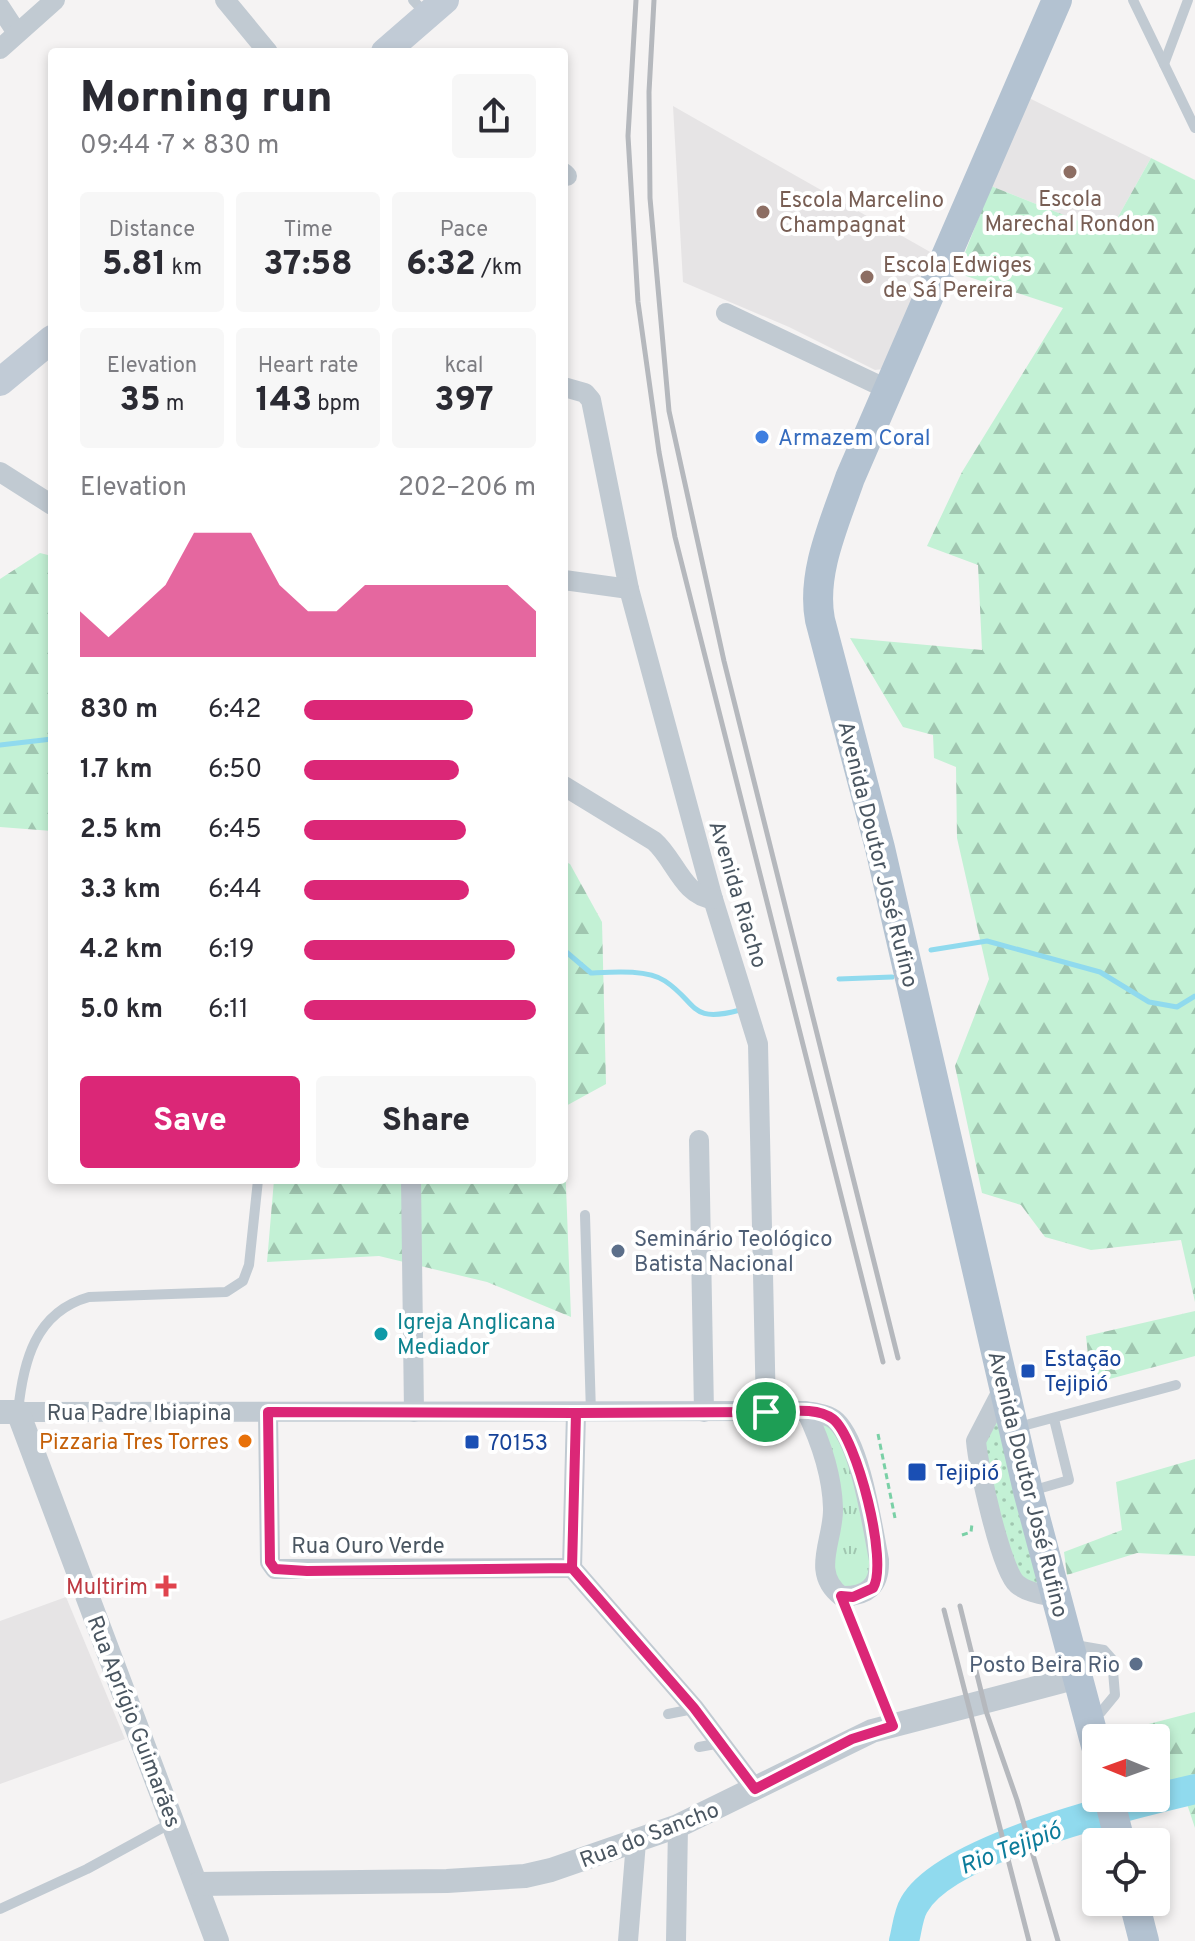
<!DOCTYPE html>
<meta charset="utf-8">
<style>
:root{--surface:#fff;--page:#f7f7f7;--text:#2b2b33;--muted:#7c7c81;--accent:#db2777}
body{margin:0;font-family:Overpass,sans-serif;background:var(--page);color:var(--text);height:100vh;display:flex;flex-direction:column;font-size:30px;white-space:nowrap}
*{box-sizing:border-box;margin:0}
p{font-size:26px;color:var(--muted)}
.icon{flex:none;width:44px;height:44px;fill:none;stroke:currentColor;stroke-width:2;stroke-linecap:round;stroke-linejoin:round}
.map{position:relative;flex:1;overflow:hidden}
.panel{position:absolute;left:48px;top:48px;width:520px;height:1136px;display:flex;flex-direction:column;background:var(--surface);border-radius:8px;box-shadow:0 4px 12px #0003}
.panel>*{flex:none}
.needle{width:52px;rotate:271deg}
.controls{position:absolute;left:1082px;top:1724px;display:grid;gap:16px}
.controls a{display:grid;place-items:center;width:88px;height:88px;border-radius:8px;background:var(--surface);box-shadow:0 4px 12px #0003;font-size:40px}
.pin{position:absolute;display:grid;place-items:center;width:68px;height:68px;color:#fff;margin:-34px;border:4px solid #fff;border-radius:50%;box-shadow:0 2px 8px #0007}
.round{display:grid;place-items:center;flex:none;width:84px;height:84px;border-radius:8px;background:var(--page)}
.head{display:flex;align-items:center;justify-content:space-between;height:136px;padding:0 32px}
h1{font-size:44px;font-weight:800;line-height:60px}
.figures{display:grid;grid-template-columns:repeat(3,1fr);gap:12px;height:136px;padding:8px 32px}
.figures div{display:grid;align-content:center;border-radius:8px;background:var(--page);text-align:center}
.figures b{font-size:34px;font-weight:800}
.figures small{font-size:22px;font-weight:400}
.figures p{font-size:22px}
.chart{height:224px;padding:16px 32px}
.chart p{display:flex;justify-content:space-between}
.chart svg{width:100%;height:144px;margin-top:8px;fill:var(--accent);opacity:.7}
.button{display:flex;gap:16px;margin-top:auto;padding:16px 32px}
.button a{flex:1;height:92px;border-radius:8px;background:var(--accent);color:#fff;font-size:32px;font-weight:800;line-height:92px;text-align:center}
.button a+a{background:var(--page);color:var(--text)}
ul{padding:0 32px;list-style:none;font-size:26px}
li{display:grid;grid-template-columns:128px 96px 1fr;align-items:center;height:60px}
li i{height:20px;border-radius:10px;background:var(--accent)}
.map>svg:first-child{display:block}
.education{fill:#e6e4e5}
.grass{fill:url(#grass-dots)}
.forest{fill:url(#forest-firs)}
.park{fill:url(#park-tufts)}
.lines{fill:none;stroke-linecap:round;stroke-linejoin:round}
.stream{stroke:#90daee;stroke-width:5}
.river{stroke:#90daee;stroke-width:30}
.path{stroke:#7ad0a6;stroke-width:3;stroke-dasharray:6 4;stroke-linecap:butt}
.service{stroke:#c1cad2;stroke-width:10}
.minor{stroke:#c1cad2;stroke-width:20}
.tertiary{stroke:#c1cad2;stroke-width:24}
.secondary{stroke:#c1cbd6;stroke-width:28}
.primary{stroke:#b3c2d1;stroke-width:30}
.rail{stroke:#b5b8bd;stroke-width:5}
.route-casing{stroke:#fff;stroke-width:16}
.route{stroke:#db2777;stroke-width:10}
.education-dot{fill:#8d6e63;stroke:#fff;stroke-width:3}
.shop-dot{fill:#3f7fe0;stroke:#fff;stroke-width:3}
.service-dot{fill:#5c6f8a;stroke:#fff;stroke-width:3}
.culture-dot{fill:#0f9aa8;stroke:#fff;stroke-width:3}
.transit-dot{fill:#1a4fb4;stroke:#fff;stroke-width:3}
.food-dot{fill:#e8710a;stroke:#fff;stroke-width:3}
.health-dot{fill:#e0444e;stroke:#fff;stroke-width:3}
.labels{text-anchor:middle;stroke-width:8;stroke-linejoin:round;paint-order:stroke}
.education-label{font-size:22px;fill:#785e54;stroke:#fff;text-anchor:start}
.shop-label{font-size:22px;fill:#366cbe;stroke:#fff;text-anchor:start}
.street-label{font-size:22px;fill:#4a5661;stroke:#fff}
.service-label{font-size:22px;fill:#4e5e75;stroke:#fff;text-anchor:start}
.culture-label{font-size:22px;fill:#0d838f;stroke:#fff;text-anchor:start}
.transit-label{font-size:22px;fill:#164399;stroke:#fff;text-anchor:start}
.food-label{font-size:22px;fill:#c56008;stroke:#fff;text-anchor:end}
.health-label{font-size:22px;fill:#be3a42;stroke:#fff;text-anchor:end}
.water-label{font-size:24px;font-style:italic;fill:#0c7c9b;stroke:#fff}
</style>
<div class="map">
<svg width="1195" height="1941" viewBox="0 0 1195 1941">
<defs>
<pattern id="grass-dots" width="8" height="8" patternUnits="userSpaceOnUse" patternTransform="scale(2)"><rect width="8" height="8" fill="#c3f1d5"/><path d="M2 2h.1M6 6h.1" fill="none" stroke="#a0c6b0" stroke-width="1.8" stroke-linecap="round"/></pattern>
<pattern id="forest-firs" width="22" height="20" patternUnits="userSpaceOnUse" patternTransform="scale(2)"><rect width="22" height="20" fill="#c3f1d5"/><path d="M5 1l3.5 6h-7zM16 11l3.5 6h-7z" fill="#a0c6b0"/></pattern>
<pattern id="park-tufts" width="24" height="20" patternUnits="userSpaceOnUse" patternTransform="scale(2)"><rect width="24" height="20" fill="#c3f1d5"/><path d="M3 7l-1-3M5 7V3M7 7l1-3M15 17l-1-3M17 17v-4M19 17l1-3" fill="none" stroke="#a0c6b0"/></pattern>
</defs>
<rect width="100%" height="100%" fill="#f5f3f3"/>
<g class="education">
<path d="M1029 98 1151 158 1109 233 991 186Z"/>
<path d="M673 106 932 253 882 369 875 370 789 327 683 282Z"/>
<path d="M66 1597 125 1739 0 1784V1621Z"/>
</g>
<path class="grass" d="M1000 1402 1040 1593 1021 1586 976 1440Z"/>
<g class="forest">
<path d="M1151 158 1195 180V1302L1181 1240 1091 1250 1045 1237 1021 1205 982 1193 955 1066 989 979 957 838 956 767 934 758 933 735 903 727 850 638 982 650 978 565 927 546 962 472 1063 308 957 273 991 186 1109 233Z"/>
<path d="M40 553 52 556V831L0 827V579Z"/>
<path d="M564 861 570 864 602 922 606 1084 564 1107Z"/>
<path d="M564 1134 571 1317 487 1282 379 1256 267 1262 274 1180H564Z"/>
<path d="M1195 1311V1356L1091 1384 1086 1336Z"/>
<path d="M1195 1459V1556L1137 1553 1067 1575 1064 1552 1122 1530 1116 1482Z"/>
<path d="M1195 1712V1828L1185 1798 1156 1794V1738H1111L1110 1734Z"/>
</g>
<path class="park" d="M810 1411 829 1415 871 1507 868 1590 832 1589 829 1530Z"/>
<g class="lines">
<g class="stream">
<path d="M0 745 52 739"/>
<path d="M564 950 591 973C612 972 647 969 665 981 698 1003 689 1024 740 1010"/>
<path d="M931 950 987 941 1100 972 1149 1002 1177 1007 1195 996"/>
<path d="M839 979 892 977"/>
</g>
<path class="river" d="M904 1941C907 1930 908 1915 914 1905 945 1848 1131 1804 1195 1789"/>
<g class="path">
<path d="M878 1434 895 1518"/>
<path d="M962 1535 971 1532 972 1524"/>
<path d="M848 1614 886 1707"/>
</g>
<g class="service">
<path d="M413 0 426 14"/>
<path d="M1133 0 1195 128"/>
<path d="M1164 64 1188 0"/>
<path d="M585 1215 591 1413"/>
<path d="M18 1412C23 1362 35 1312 89 1297L226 1292 243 1281 249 1265 258 1180"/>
<path d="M1015 1428 1176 1385"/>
<path d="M1031 1491 1069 1480 1054 1419"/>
<path d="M1075 1645 1104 1650 1112 1659 1115 1695 1101 1712 1090 1716"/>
<path d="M668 1714 693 1709"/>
<path d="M699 1747 721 1743"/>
<path d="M0 1909 87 1869 173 1822"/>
</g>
<g class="minor">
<path d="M225 0 268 52"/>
<path d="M0 7 17 33"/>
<path d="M0 49 55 0"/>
<path d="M564 173 567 176"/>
<path d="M726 313 889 390"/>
<path d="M564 387 585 393 591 400 629 589 713 899 758 1044 766 1412"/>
<path d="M0 472 52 505"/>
<path d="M564 580 629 589"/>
<path d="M564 786 654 841C675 859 683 896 713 899"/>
<path d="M699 1140 704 1412"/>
<path d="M411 1180 414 1412"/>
<path d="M1004 1387 976 1441C978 1464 1001 1571 1017 1584 1027 1593 1045 1595 1058 1598"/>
<path d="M18 1412 806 1411C816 1413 828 1414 836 1421 861 1445 872 1525 879 1560 880 1586 867 1597 841 1596 810 1572 834 1540 833 1508 832 1474 821 1442 806 1411"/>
<path d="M268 1412 270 1562 275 1569 572 1568"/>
<path d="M576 1413 572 1568 694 1708 755 1789"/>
<path d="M628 1941 636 1842"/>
<path d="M676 1941 678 1826"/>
</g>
<g class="tertiary">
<path d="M0 1412H18L217 1941"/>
<path d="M198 1884 447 1881 525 1876 551 1870 678 1826 872 1731 1078 1677"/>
</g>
<g class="secondary">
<path d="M385 52 445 0"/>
<path d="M0 382 52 339"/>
</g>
<g class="primary">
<path d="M1057 0 850 478C835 522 811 573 820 620L880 848 1028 1491 1096 1746"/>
<path d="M1109 1798 1120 1842"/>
<path d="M1134 1902 1144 1941"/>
</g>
<g class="rail">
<path d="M636 0 628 136 638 302 659 452 675 537 883 1362"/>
<path d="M654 0 649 92 650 198 669 411 724 661 898 1358"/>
<path d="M960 1606 986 1711 1017 1800 1058 1941"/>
<path d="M944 1610 1029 1941"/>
</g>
</g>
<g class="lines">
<g class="route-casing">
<path id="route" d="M766 1412 576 1413 572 1568 307 1571 275 1569 270 1562 268 1412 576 1413 572 1568 694 1708 755 1789 852 1739 893 1726 841 1596 853 1597 873 1588C889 1563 857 1438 833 1419 816 1406 786 1412 766 1412"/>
</g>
<use href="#route" class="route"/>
</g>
<g class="education-dot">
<circle cx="1070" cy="172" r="8"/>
<circle cx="763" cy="212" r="8"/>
<circle cx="867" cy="277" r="8"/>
</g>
<circle class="shop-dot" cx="762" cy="437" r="8"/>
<g class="service-dot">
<circle cx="618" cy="1251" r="8"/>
<circle cx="1136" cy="1664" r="8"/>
</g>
<circle class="culture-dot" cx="381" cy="1334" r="8"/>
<g class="transit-dot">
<rect x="1020" y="1363" width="16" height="16" rx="4"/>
<rect x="464" y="1434" width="16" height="16" rx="4"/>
<rect x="907" y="1462" width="20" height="20" rx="4"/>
</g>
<circle class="food-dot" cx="245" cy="1441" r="8"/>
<path class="health-dot" d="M162 1574h8v8h8v8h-8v8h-8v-8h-8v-8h8z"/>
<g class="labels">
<g class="education-label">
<text x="1070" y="206" text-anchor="middle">Escola<tspan x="1070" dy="25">Marechal Rondon</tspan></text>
<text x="779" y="207">Escola Marcelino<tspan x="779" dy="25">Champagnat</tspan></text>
<text x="883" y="272">Escola Edwiges<tspan x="883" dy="25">de Sá Pereira</tspan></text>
</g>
<g class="shop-label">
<text x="778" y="445">Armazem Coral</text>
</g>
<g class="street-label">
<text transform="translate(879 854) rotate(76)" y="8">Avenida Doutor José Rufino</text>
<text transform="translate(739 894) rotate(73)" y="8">Avenida Riacho</text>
<text x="139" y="1420">Rua Padre Ibiapina</text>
<text transform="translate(1029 1484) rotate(76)" y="8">Avenida Doutor José Rufino</text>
<text x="368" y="1553">Rua Ouro Verde</text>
<text transform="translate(135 1721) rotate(69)" y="8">Rua Aprígio Guimarães</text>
<text transform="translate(649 1834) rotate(-21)" y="8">Rua do Sancho</text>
</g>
<g class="service-label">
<text x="634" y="1246">Seminário Teológico<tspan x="634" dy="25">Batista Nacional</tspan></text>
<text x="1120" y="1672" text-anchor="end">Posto Beira Rio</text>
</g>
<g class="culture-label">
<text x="397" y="1329">Igreja Anglicana<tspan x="397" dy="25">Mediador</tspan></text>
</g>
<g class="transit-label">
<text x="1044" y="1366">Estação<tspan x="1044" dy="25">Tejipió</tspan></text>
<text x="488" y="1450">70153</text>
<text x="935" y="1480">Tejipió</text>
</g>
<g class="food-label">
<text x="229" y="1449">Pizzaria Tres Torres</text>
</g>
<g class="health-label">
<text x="148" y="1594">Multirim</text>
</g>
<g class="water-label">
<text transform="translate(1010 1848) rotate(-21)" y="8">Rio Tejipió</text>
</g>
</g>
</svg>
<div class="controls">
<a><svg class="needle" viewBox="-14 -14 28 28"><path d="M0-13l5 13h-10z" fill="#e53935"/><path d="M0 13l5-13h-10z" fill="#7c7c81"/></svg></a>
<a><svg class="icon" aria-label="locate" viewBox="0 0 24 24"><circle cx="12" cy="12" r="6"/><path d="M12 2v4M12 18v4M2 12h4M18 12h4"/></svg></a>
</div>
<div class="pin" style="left:766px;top:1412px;background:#1e9e55"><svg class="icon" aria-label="arrive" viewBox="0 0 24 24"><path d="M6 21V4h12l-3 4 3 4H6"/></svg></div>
<section class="panel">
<div class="head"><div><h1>Morning run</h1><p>09:44 · 7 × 830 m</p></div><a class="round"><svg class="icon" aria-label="share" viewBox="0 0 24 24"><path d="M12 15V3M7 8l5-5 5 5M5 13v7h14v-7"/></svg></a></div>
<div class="figures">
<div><p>Distance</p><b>5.81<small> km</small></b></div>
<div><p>Time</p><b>37:58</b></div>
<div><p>Pace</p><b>6:32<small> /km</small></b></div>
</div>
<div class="figures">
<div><p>Elevation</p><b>35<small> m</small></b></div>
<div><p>Heart rate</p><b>143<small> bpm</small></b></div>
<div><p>kcal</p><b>397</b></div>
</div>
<div class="chart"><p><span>Elevation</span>202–206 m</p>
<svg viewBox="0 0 160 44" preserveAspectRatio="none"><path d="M0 44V30L10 38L20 30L30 22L40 6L50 6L60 6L70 22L80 30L90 30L100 22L110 22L120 22L130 22L140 22L150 22L160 30V44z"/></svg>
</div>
<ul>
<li><b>830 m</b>6:42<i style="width:73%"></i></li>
<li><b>1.7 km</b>6:50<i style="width:67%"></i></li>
<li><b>2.5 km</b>6:45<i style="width:70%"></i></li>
<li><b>3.3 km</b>6:44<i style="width:71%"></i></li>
<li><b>4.2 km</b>6:19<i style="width:91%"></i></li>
<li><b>5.0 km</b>6:11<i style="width:100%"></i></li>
</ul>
<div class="button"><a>Save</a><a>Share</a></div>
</section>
</div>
